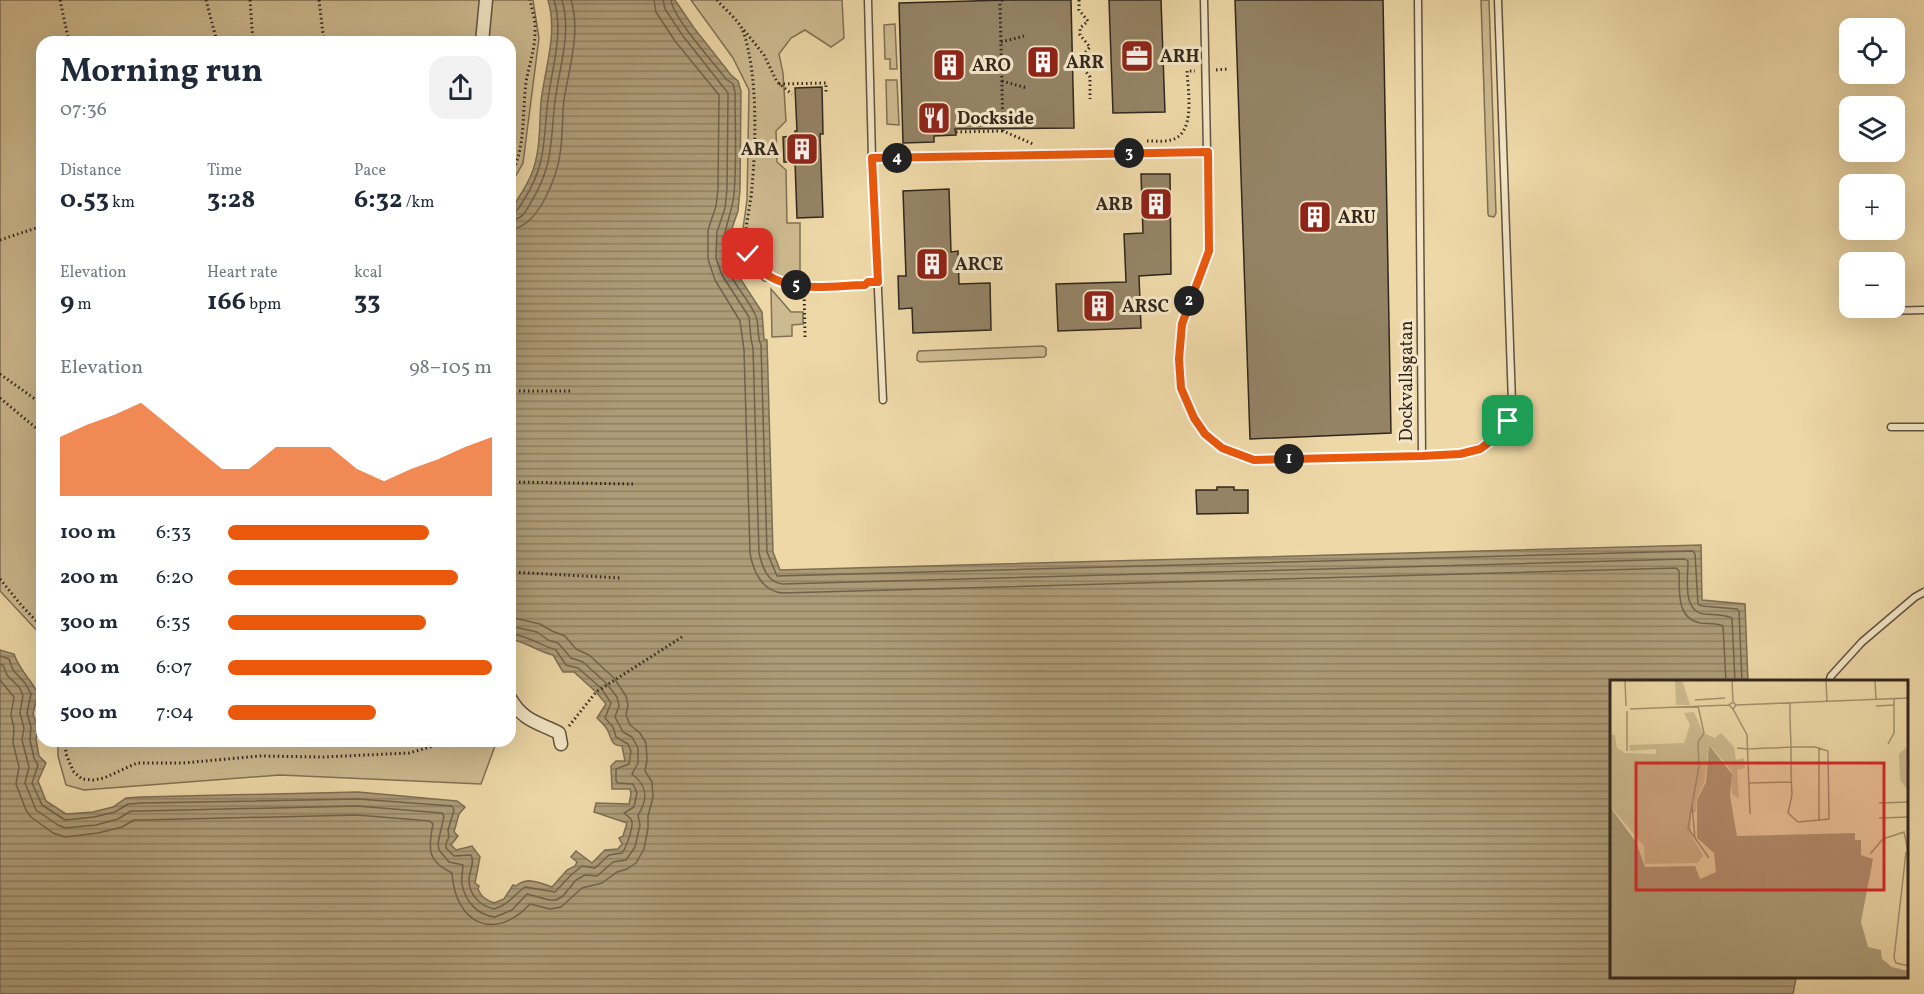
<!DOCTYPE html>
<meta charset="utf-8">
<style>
:root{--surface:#fff;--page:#f2f2f3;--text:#1f2937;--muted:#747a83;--accent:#ea580c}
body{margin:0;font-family:Vollkorn,serif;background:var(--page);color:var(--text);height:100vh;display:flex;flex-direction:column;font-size:22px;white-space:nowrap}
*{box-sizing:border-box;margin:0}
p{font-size:20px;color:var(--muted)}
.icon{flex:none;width:33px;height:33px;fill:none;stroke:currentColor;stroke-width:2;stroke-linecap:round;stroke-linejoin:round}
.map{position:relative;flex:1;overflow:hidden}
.sheet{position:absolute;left:36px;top:36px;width:480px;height:711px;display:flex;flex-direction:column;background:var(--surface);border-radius:18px;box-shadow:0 6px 24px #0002}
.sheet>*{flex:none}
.controls{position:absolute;left:1839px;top:18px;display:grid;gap:12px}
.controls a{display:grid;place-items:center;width:66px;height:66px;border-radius:12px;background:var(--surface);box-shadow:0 6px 24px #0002;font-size:30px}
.pin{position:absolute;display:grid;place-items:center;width:51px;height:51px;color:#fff;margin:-26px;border-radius:12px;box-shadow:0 3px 9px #0006}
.km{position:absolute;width:30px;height:30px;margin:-15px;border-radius:50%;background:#222;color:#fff;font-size:16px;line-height:30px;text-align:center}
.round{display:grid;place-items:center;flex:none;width:63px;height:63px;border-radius:18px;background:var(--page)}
.head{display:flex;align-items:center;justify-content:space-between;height:102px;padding:0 24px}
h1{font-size:33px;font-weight:700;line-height:45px}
.stats{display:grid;grid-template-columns:repeat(3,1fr);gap:9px;height:102px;padding:6px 24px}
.stats div{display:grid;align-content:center}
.stats b{font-size:26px;font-weight:700}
.stats small{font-size:16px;font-weight:400}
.stats p{font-size:16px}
.chart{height:168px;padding:12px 24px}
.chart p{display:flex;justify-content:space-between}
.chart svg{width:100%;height:108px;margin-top:6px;fill:var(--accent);opacity:.7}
ul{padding:0 24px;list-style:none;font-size:20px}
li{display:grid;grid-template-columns:96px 72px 1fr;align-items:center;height:45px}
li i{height:15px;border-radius:8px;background:var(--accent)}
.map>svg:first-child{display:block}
.green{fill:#ceba90;stroke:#807056;stroke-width:1.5}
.water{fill:url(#water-rules);stroke:#7c6d54;stroke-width:1.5}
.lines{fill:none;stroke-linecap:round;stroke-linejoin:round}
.shore{stroke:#70624a;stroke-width:1.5}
.building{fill:#948365;stroke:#32271d;stroke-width:1.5}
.lane-casing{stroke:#615340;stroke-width:9}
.street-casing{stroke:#615340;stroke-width:15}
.path{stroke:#32271d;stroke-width:3;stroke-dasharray:1.5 3;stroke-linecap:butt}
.lane{stroke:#f4e6c6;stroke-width:6}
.street{stroke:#f4e6c6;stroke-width:12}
.route-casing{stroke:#fff;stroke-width:12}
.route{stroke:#ea580c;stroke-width:8}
.labels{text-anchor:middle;stroke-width:6;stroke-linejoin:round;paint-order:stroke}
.poi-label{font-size:18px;font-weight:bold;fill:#32271d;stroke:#f4e6c6;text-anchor:start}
.street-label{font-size:18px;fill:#32271d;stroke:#f4e6c6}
.inset-road{fill:none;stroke:#a39170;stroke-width:1.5}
.view{fill:#d62828;fill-opacity:0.15;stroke:#d62828;stroke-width:3}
.inset-edge{fill:none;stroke:#32271d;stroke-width:3}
</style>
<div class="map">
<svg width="1924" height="994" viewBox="0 0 1924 994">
<defs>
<pattern id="water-rules" width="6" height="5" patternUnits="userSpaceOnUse" patternTransform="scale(1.5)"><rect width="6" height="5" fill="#ae9c78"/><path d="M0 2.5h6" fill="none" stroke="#8e7f62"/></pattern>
</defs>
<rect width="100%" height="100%" fill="#eed8a7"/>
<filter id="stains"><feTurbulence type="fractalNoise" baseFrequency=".00333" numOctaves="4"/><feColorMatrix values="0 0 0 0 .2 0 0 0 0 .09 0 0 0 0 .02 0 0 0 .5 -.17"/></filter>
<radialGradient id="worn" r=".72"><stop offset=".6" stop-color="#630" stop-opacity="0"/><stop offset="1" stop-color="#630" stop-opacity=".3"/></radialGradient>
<g class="green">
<path d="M0 0H533L539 38 523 163 510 186V42H42V636L0 591Z"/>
<path d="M691 0H842L844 38 831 47 805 30 791 38 779 54 783 73 786 121 776 131 777 162 786 170 787 223H800V284L764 281 754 273 745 258 741 243 747 200 749 90 733 58Z"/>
<path d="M1481 0H1489L1496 213 1494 217 1489 216 1488 214Z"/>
<path d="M895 24 897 69H890V59H885L884 25Z"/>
<path d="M886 80H897L899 125 887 124Z"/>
<path d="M771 289 791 312H803V324L792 325V336L772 337Z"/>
<path d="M1043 346 1046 348V355L1044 357 920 362 917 360V354L919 351Z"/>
<path d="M58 741H500L495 746 481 784 280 775 84 790 66 785 58 756Z"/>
</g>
<path class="water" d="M548 0H675L694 28 731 75 738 81 741 91 740 190 738 211 730 234V256L734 269 762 312 764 339 767 340 773 552 780 570 1701 545 1702 600 1745 604 1748 682H1612V978H1796L1793 994H0V650L14 654C19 669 30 679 38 693L33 714 38 727 36 739 39 756 46 763 38 781 46 801 66 814 93 812 113 807 126 798 141 797 358 792 457 801 465 807 459 814 454 832 458 836 451 845 456 850 472 846 480 857 475 883 479 886 478 889C481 897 486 900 494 903L504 899 513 885 516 886C528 876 540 883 552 887L567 870 575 866 577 862 571 857 576 851 592 863 605 850 618 849 622 844 619 838 623 836 627 823 594 812 596 803 629 804 631 794 630 789H612L611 766 616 761H625L622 746C611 745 612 740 608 731 606 726 601 722 597 718L606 704 596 692 574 672H563L553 655C537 651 526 642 510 639V212C517 199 526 188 531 175 541 152 539 126 541 101 545 68 558 33 548 0Z"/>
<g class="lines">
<g class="shore">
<path d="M654 0 656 12 675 41 719 95 718 189 716 206 708 230V259L715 280 740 321 744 350 750 553C753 571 762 591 782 593L1676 568 1679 571C1680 589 1675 618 1700 623 1708 624 1716 623 1723 626L1726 682"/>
<path d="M663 0 665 9 683 36 728 93 727 189 725 208 717 232 716 258 722 275 749 317 751 339 753 348 759 553C762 566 767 582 782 584L1685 559 1688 561C1688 578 1682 611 1704 614 1713 615 1724 614 1732 618L1735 682"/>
<path d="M671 0C673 18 714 63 726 79L733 84 735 92C735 126 737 161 734 194 732 215 720 236 724 257 728 279 746 295 755 314 760 323 756 335 761 345L767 552 777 576 1693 551 1695 554 1698 604 1702 606 1737 609 1739 611 1742 682"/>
<path d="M510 213C519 212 521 204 525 198 547 163 543 139 548 100 552 67 564 33 554 0"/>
<path d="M510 220C521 220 525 213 530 204 554 165 550 144 555 101 559 68 572 33 562 0"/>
<path d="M510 229C537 229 557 178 560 154 563 136 562 118 564 100 569 68 581 32 571 0"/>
<path d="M0 656 9 659 13 670 25 683 31 694 27 713 31 727 30 740 34 758 38 765 32 783 42 805 65 820 94 817 115 812 128 804 142 803 358 799 452 806 454 810 448 830 449 837 446 843V848L454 856 471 855C475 862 470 870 469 878 468 894 480 906 494 909 508 905 514 895 525 887L555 892 571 875 582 866 595 868 609 855 622 853C626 848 635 825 631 819 629 817 626 815 624 813L634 807 637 793 633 784 618 783 616 781V769L629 764 631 751 628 744 616 737 613 727 605 718 611 703 601 688 578 668 566 665 556 650C540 645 527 635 510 634"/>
<path d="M0 664 3 665 7 675 19 687 23 695 20 713 24 728 22 740 29 767 25 783 36 810 58 825 65 828 96 825 118 819 131 811H142L357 806 442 813 444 816 438 843 439 850 449 862 463 865C463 871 461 878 462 884 465 901 477 915 495 917L512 910 527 894 549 900H556L563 896 576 880 585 875 597 876 613 862 626 860 635 847 640 825 638 815C649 798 647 785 632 774L638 763V748L632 737 623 732 615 717 619 706 617 697 606 683 583 662 571 658 558 643 548 640 537 632 510 626"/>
<path d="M0 680 14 697 11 715 14 728 13 743 19 767 16 784 26 810 31 817 53 833 65 837 98 833 122 827 134 820H142L357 815 430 821 433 824C428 849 427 861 452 873 455 923 494 943 530 904L550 909 561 907 582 888 602 883 617 872 627 869 636 863 644 849 648 828V816L653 797 652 782 645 771 647 760 646 743 640 733 630 725 626 715 628 705 626 696 614 678 589 655 576 649 565 636 552 631 540 624 510 617"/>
</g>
</g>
<g class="building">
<path d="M1007 0H1071L1074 128 955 129 956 135 934 136V142L903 143 899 3Z"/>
<path d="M1109 0H1161L1165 112 1113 113Z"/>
<path d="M1235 0H1383L1391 433 1250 439Z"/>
<path d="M822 87 823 134H820L823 217 797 218 795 162H784L783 137 795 136V131H797L795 88Z"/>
<path d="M1141 174H1170L1171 274 1139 276 1141 328 1058 331 1056 284 1126 282 1124 234 1143 233Z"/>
<path d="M949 189 951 252 958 251 959 284 990 283 991 330 913 333 912 308 899 309 898 276H906L903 191Z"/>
<path d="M1217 487H1234V490H1248V513L1197 514 1196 490H1217Z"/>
</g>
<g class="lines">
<g class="lane-casing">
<g id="lane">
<path d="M868 0 872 158 883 400"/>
<path d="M1204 0 1209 251 1182 324 1179 359 1181 389 1194 419 1205 434 1222 448 1254 460 1460 454C1491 446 1505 436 1512 403L1498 0"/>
<path d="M1418 0 1422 456"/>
<path d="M872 158 1208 152"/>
<path d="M1886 311 1924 310"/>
<path d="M1891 427H1924"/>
<path d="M1829 682 1831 676 1862 642 1915 597 1924 592"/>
</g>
</g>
<g class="street-casing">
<g id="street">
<path d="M482 42 486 0"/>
<path d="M510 698C523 721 537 722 559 733L561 744"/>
</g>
</g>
<g class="path">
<path d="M60 0 69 42"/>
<path d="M206 0 217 42"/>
<path d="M250 0 253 42"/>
<path d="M319 0 324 42"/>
<path d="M717 0C724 9 739 20 743 31 758 74 756 142 752 187 751 205 744 227 746 246 748 258 756 269 766 276 793 294 834 286 865 285L868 282"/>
<path d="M1002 0 1000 3 1003 131 1033 144"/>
<path d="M1079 0V10L1088 21 1080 28V35L1090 47 1078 61 1090 77V99"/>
<path d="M744 30 764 55 777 82 792 94"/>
<path d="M1001 42 1024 36"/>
<path d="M1216 70 1227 69"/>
<path d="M1002 81 1027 88"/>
<path d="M779 84 826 83V92"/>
<path d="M956 132 1003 131"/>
<path d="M1147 141C1155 141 1164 142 1171 140 1196 134 1188 91 1187 71H1195"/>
<path d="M510 177C526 148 522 115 526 82 529 65 535 49 535 32 536 21 532 10 530 0"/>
<path d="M0 240 42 226"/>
<path d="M804 286 805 337"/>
<path d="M0 374 42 404"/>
<path d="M510 391H573"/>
<path d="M0 398 42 433"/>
<path d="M510 482 633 484"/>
<path d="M510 572 621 578"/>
<path d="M0 579 21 605 42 627"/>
<path d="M569 726 596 692 682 637"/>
<path d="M65 741 66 754 73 771 82 779 93 780 104 778 137 763H183L260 756 323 757 409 753 451 741"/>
</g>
<use href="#lane" class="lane"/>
<use href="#street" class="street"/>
</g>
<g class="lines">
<g class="route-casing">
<path id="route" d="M748 254C773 297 822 286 865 285L868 282H878L872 158 1208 152 1209 251 1182 324 1179 359 1181 388 1194 418 1205 434 1222 448 1254 460 1422 456 1460 454 1480 449 1499 435 1508 421"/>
</g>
<use href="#route" class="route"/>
</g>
<defs>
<g id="office-square" transform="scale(1.725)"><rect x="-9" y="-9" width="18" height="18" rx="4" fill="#8f2418" stroke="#f4e6c6"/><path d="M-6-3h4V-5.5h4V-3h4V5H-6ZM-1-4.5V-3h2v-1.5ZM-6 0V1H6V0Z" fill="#fff"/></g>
<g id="building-square" transform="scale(1.725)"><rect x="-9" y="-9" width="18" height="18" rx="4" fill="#8f2418" stroke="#f4e6c6"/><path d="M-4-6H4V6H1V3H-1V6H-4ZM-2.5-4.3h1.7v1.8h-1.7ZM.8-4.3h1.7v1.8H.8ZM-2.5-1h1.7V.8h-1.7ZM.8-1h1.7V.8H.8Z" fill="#fff"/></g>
<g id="restaurant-square" transform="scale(1.725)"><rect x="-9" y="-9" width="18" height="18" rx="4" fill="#8f2418" stroke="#f4e6c6"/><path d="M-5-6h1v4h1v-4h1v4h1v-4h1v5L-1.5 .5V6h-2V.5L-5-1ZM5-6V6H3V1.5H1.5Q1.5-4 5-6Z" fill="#fff"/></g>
</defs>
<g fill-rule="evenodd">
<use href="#office-square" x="1137" y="56"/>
<use href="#building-square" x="1043" y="62"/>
<use href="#building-square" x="949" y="65"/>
<use href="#restaurant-square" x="934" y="118"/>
<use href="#building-square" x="802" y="149"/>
<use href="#building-square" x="1156" y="204"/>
<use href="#building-square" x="1315" y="217"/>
<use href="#building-square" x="932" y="264"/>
<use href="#building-square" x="1099" y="306"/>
</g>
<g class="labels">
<g class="poi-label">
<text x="1160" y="62">ARH</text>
<text x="1066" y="68">ARR</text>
<text x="972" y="71">ARO</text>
<text x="957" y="124">Dockside</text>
<text x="779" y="155" text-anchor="end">ARA</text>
<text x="1133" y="210" text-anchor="end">ARB</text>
<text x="1338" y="223">ARU</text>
<text x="955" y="270">ARCE</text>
<text x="1122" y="312">ARSC</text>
</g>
<g class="street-label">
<text transform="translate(1406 381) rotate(-90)" y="6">Dockvallsgatan</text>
</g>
</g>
<g transform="translate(1610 680)">
<rect width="298" height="298" fill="#eed8a7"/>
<path d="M65 0H72L80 25H66ZM84 32 93 53 105 58 111 53 124 67 126 80 134 78 135 88 127 90 129 119 122 114 121 90 99 64 94 104 87 117 86 132 81 133V155L93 175 88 183 35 184 34 166 0 126V54L5 55 7 68 15 73 46 74V69L20 71 19 65 74 63 80 45 74 33Z" fill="#ceba90"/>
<path d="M298 66 299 111H298L290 100 289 74Z" fill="#ceba90"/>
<path d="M99 65 122 94 120 116 127 156 245 153V160H251V175L263 179 251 242 258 267 271 270 272 279 282 287 298 291V298H0V127L26 162 35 187 85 186 90 199 106 192 104 173 87 158V120L96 102Z" fill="#ae9c78"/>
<path class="inset-road" d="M15 0 16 26M122 0 123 22M216 0 217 22M265 0 266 20M85 20 115 18M126 25 299 18M88 26 94 53 88 62 89 86 78 148 99 178M266 26 284 25M20 29 119 25 123 22 126 25 123 29 119 25M123 29 137 55 140 134M17 31V71M278 64 284 53V19M209 67V141M127 68 138 69 158 68H165L181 67H205L218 71 219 139 188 142 178 133 182 115 181 92V67L180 37V23M139 103 182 102M269 123 299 122M82 126 85 158M269 138 299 137M296 172 284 278 286 283 299 286M260 174 273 159 294 152 299 175"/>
<path class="view" d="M26 83H274V210H26Z"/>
<rect width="298" height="298" class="inset-edge"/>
</g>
<rect width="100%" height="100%" filter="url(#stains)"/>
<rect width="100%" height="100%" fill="url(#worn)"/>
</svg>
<div class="controls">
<a><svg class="icon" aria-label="locate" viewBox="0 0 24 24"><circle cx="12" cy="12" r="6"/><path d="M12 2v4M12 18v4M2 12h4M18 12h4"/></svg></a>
<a><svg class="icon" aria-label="layers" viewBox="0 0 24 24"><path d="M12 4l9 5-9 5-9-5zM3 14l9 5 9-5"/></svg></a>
<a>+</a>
<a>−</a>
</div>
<div class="pin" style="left:1508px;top:421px;background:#1e9e55"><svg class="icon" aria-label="arrive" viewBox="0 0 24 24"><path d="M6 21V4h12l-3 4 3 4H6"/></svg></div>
<div class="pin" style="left:748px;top:254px;background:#d93025"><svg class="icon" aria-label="check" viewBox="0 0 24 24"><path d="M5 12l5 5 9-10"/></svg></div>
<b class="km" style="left:1289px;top:459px">1</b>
<b class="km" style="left:1189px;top:301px">2</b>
<b class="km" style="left:1129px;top:153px">3</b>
<b class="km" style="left:897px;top:158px">4</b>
<b class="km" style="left:796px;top:285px">5</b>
<section class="sheet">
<div class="head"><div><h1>Morning run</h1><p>07:36</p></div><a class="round"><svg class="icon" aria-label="share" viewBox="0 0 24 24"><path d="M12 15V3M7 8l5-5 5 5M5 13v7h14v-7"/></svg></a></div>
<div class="stats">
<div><p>Distance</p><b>0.53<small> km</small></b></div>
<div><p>Time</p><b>3:28</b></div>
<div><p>Pace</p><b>6:32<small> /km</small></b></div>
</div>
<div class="stats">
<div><p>Elevation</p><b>9<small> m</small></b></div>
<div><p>Heart rate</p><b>166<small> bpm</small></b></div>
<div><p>kcal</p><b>33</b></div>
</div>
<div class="chart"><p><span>Elevation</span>98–105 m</p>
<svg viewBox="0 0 160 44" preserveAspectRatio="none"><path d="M0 44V20L10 15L20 11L30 6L40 15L50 24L60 33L70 33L80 24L90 24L100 24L110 33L120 38L130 33L140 29L150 24L160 20V44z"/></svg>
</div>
<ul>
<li><b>100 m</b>6:33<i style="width:76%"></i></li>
<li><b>200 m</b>6:20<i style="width:87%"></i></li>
<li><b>300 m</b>6:35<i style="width:75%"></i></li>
<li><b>400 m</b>6:07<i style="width:100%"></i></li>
<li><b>500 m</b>7:04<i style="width:56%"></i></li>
</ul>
</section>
</div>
